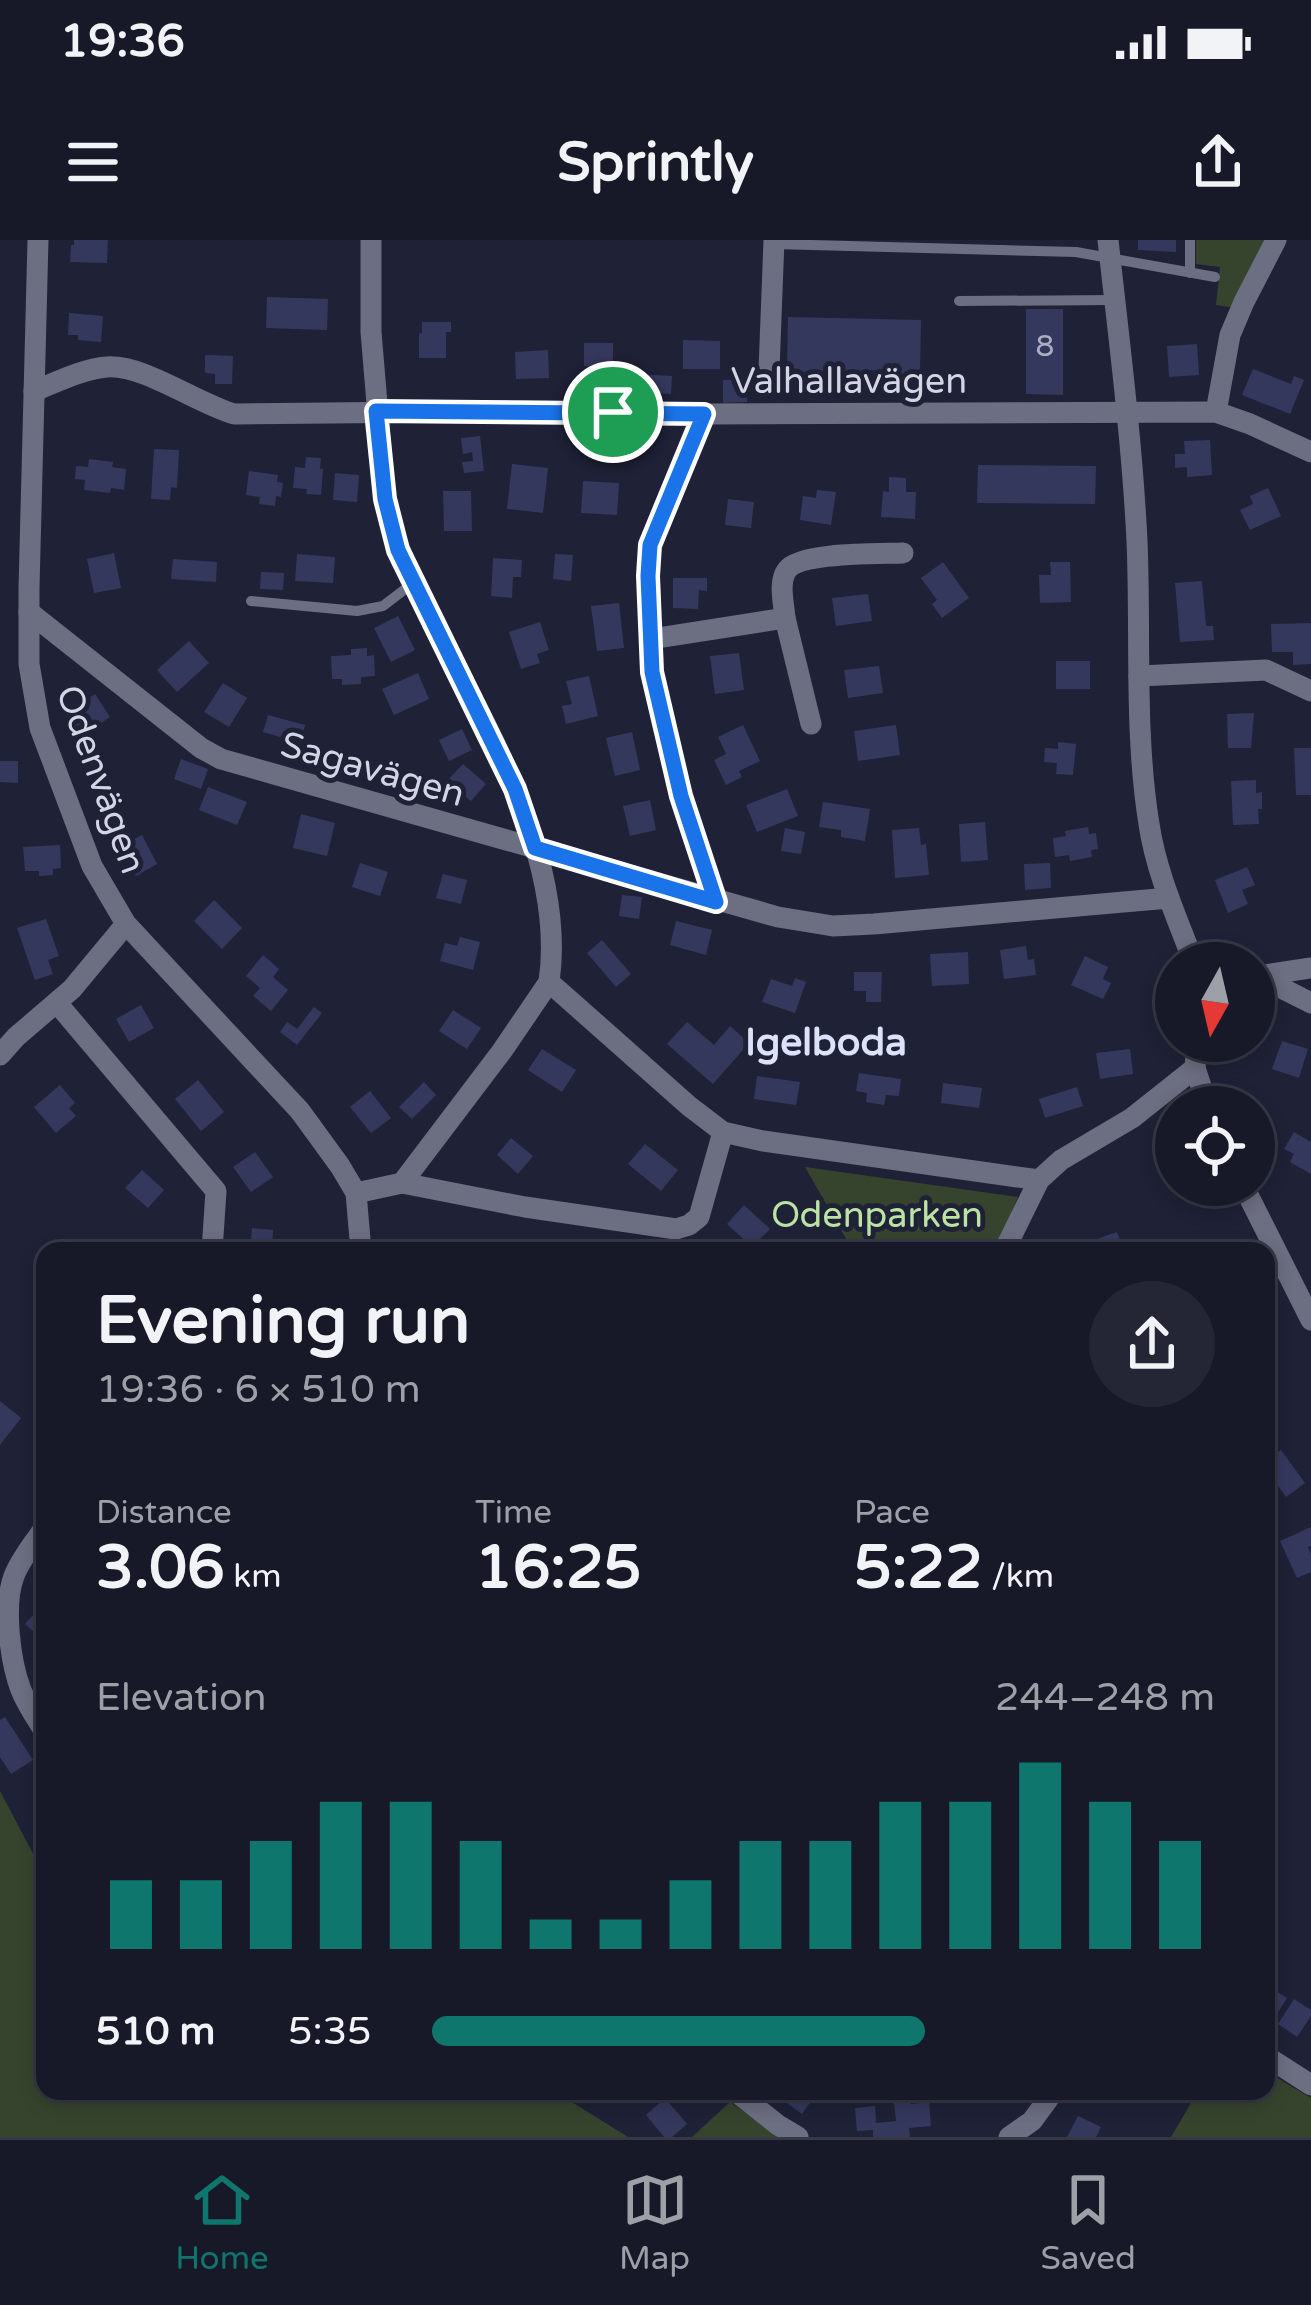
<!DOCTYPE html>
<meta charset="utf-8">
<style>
:root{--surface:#171929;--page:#242635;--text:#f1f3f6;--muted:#9ea0a8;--line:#363846;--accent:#0f766e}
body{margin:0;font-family:"Varela Round",sans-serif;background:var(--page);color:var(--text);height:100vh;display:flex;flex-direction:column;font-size:45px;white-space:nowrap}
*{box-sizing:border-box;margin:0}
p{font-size:39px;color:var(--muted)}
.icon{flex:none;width:66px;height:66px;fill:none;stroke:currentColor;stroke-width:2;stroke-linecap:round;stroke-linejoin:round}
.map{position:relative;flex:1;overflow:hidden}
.side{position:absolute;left:36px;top:1002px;width:1239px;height:858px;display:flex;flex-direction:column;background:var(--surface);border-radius:24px;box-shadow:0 6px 18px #0003,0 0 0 3px var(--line)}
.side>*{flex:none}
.needle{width:78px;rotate:188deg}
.controls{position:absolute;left:1155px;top:702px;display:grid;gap:24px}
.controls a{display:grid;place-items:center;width:120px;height:120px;border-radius:50%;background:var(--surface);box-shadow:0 6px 18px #0003,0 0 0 3px var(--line);font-size:60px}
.pin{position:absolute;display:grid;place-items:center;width:102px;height:102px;color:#fff;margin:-51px;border:6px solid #fff;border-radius:50%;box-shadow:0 3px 12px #0007}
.round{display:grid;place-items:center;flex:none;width:126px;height:126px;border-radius:63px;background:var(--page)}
.overview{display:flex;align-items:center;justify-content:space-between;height:204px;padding:0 60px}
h1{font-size:66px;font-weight:700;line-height:90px}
.figures{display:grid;grid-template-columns:repeat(3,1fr);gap:18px;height:204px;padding:12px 60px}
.figures div{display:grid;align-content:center}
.figures b{font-size:60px;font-weight:700}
.figures small{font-size:33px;font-weight:400}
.figures p{font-size:33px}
.chart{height:336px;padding:24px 60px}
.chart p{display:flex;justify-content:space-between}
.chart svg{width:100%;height:216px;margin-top:12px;stroke:var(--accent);stroke-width:6}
ul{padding:0 60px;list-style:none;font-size:39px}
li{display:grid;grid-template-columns:192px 144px 1fr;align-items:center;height:90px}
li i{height:30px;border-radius:15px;background:var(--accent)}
.status{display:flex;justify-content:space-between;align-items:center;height:84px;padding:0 60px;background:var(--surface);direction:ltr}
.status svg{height:33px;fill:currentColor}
header{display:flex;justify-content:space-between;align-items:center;height:156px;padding:0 60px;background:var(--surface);font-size:54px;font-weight:700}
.tabs{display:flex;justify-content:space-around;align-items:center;height:168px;border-top:3px solid var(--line);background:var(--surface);font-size:33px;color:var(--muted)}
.tabs a{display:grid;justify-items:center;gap:6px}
.tabs .current{color:var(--accent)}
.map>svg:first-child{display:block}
.green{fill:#36442e}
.building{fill:#35385d}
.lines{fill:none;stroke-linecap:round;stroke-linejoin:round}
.service{stroke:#6c6e81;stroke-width:10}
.minor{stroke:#6c6e81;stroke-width:21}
.route-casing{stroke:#fff;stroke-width:24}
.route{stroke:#1a73e8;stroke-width:15}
.labels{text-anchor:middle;stroke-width:10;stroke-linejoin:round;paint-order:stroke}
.number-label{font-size:30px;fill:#acaec3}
.street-label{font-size:36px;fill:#d3d5e5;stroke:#1f2137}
.park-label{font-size:36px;fill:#bce3a3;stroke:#1f2137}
.neighbourhood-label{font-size:39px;font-weight:bold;fill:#dee1fa;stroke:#1f2137}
</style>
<div class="status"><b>19:36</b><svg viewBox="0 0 49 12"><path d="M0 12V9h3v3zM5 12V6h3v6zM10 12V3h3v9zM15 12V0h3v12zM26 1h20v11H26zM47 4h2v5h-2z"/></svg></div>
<header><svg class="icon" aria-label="menu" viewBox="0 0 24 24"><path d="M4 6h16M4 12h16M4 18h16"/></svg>Sprintly<svg class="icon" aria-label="share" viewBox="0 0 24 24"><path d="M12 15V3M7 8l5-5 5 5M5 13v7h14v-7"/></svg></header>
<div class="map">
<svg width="1311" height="1897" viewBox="0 0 1311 1897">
<rect width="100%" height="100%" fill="#1f2137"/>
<g class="green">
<path d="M1196 0H1266L1234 68 1216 65 1220 27 1196 24Z"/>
<path d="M805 927 1018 957 995 1011H853Z"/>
<path d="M0 1551 39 1625 45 1623V1851H554L628 1897H0Z"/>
<path d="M1266 1831 1311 1858V1897H1171L1198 1851H1266Z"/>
<path d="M730 1862 780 1897H692Z"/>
</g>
<g class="building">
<path d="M74 0H108L107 23 70 22 71 5H74Z"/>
<path d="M1138 0H1176V12L1138 10Z"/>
<path d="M267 57 328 59 327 90 266 88Z"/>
<path d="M1026 69H1063V155L1026 154Z"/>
<path d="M69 73 103 76 101 102 78 100V95H68Z"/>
<path d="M788 77 921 80 920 131H911V144L884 143 885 131 868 130V144L841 143 842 130 826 129V142L799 141 800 129 787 128Z"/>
<path d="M422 82H451V92H446V118H419V94L422 93Z"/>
<path d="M683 100 720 101V129H683Z"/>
<path d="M584 103H613V127L584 126Z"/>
<path d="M1197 104 1199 135 1169 137 1167 106Z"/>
<path d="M548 110 549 138 516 139 515 112Z"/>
<path d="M205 115 233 116 232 144H215V134L205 133Z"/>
<path d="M1253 129 1291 144 1294 136 1304 140 1290 174 1242 155Z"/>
<path d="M638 134 672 136 671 154 637 152Z"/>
<path d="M747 139V162L723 163V140Z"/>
<path d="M480 196 484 231 464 233 462 222 473 221 472 212 463 214 461 198Z"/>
<path d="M1210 200 1212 235 1187 237V227L1175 228V214H1185L1184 201Z"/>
<path d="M154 209 179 210 177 248 171 247 170 260 151 259Z"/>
<path d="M306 217 321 218 320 229H323L321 255 306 254 307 249 293 248 295 227 305 228Z"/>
<path d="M89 219 113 222 112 227 126 229 124 250 111 248 110 253 84 250 85 240 75 239 76 226 88 227Z"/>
<path d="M512 224 548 228 543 273 507 269Z"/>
<path d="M978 225 1096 226 1095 264 977 263Z"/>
<path d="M249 231 278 235 277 242 283 243 281 257 276 256 275 266 259 264 260 257 246 255Z"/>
<path d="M335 233 359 235 357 262 333 260Z"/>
<path d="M889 237 906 238V252H916L915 279 881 277 883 251 889 252Z"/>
<path d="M583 241 619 243 617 275 581 273Z"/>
<path d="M1268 248 1281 276 1250 290 1240 270 1253 264 1250 256Z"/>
<path d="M817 250 836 252 831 285 800 280 803 256 816 258Z"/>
<path d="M443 251H471L472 291H444Z"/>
<path d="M728 259 754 262 751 288 725 285Z"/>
<path d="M114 313 121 348 94 353 87 319Z"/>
<path d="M297 314 335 317 333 343 295 341Z"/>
<path d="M555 314 573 315 571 341 553 339Z"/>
<path d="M493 318 522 320 521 337H513L512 358 491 356Z"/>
<path d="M173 319 217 322 216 342 171 339Z"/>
<path d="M943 322 969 358 942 378 932 364 937 360 921 338Z"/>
<path d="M1050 322H1070L1071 362 1040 363 1039 335H1051Z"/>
<path d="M261 332 284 333 283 350 260 349Z"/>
<path d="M673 338H707V351L699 350 698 369 673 368Z"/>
<path d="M1202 341 1206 386H1213L1214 400 1180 402 1175 343Z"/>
<path d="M868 354 872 381 836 386 832 358Z"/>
<path d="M619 363 624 408 597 411 591 366Z"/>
<path d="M398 376 415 410 391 422 374 388Z"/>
<path d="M540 382 549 410 537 414 540 423 521 429 509 392Z"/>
<path d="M1311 383V424L1293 425V412H1272L1271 384Z"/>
<path d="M189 401 209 423 177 452 157 430Z"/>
<path d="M367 408V416L374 415 375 436 361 437V444L342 445V439H332L331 416 351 415V409Z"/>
<path d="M739 413 744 450 715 454 710 416Z"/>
<rect x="1056" y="421" width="34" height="28"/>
<path d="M879 426 883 453 848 458 844 430Z"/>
<path d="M418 433 429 459 394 475 382 449Z"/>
<path d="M589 436 598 476 566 484 562 466 572 464 566 441Z"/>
<path d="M223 443 247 458 229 487 204 472Z"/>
<path d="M95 454 110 477 81 497 65 474Z"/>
<path d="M1254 473 1251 508H1228L1227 474Z"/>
<path d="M268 475 305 485 299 509 285 505 287 499 263 492Z"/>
<path d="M743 485 760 521 739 531 742 537 726 545 714 520 726 514 718 497Z"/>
<path d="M896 485 900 515 858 521 854 491Z"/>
<path d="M462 489 472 510 449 521 439 500Z"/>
<path d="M632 492 640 530 615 536 606 498Z"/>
<path d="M1058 502 1076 504 1073 535 1056 534 1057 523 1044 522 1045 508 1058 509Z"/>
<path d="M1294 508H1311V555H1296Z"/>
<path d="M181 519 208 529 201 549 174 539Z"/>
<path d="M0 521H18V543L0 542Z"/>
<path d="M463 524 486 544 471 561 447 541Z"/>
<path d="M1256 540V553L1262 552V569H1258L1259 584 1233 585 1231 541Z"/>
<path d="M208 547 247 562 237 585 199 570Z"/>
<path d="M787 549 798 576 757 592 746 565Z"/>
<path d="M650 560 656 590 630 596 623 566Z"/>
<path d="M823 562 870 569 865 601 841 597V590L819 587Z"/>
<path d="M301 574 335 583 327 616 293 608Z"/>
<path d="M985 582 988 620 961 622 959 584Z"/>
<path d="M1088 587 1089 594 1096 593 1098 609 1091 610 1092 617 1070 621 1069 615 1055 617 1053 598 1066 596 1065 591Z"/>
<path d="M785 588 805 592 801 614 781 611Z"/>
<path d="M919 588 921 605 926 604 929 635 895 638 892 590Z"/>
<path d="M142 595 157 624 136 636 120 607Z"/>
<path d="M60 605 61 628 53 629V635L39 636V631H25L23 607Z"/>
<path d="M360 623 388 632 380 656 352 647Z"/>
<path d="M1050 623 1051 648 1025 650 1024 624Z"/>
<path d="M1247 627 1255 645 1242 650 1248 664 1228 673 1215 640Z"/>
<path d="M443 634 467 640 461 664 436 658Z"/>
<path d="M622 655 642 657 639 679 619 676Z"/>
<path d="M214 660 242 688 222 709 194 681Z"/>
<path d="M46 679 59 716 48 720 53 734 35 740 17 688Z"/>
<path d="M676 681 712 690 706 715 670 705Z"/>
<path d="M460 697 480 702 473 730 440 721 445 703 457 706Z"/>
<path d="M602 700 631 734 616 747 587 713Z"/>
<path d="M1026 706 1028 720 1034 719 1036 735 1004 739 1000 710Z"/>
<path d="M968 712 969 744 932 746 930 714Z"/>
<path d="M263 715 279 729 273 737 288 750 271 771 253 756 260 748 246 736Z"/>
<path d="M1085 716 1108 727 1103 739 1111 743 1103 759 1071 745Z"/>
<path d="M854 732H882L881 762H866V751H854Z"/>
<path d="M795 738 806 742 795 773 762 762 771 739 792 746Z"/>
<path d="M141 765 154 788 129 802 116 779Z"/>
<path d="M314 767 322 773 297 805 280 792 287 782 297 789Z"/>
<path d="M453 770 481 788 467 809 439 791Z"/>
<path d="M687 782 714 805 730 786 749 803 713 844 667 804Z"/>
<path d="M1282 801 1308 809 1299 838 1272 829Z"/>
<path d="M542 809 576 830 562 852 528 830Z"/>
<path d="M1130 809 1133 834 1100 839 1096 813Z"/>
<path d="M859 833 901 839 899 856 886 855 884 865 866 862 867 853 856 851Z"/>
<path d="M757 836 800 842 796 865 754 859Z"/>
<path d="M198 840 224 872 201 891 175 859Z"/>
<path d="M424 842 436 855 412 879 399 867Z"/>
<path d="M943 843 982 848 979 868 941 863Z"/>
<path d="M60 845 75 863 69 868 76 876 56 893 34 867Z"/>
<path d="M1077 847 1083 866 1045 878 1039 859Z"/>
<path d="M370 851 391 878 371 893 350 867Z"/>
<path d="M1294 892 1311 902V934L1290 922 1294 914 1284 909Z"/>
<path d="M511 898 533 916 518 934 497 915Z"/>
<path d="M645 904 678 930 661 951 628 924Z"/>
<path d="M1163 910H1176V941L1165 942Z"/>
<path d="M255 912 273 937 251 952 233 927Z"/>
<path d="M142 930 164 950 148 968 125 948Z"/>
<path d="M744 965 770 989 752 1007 727 984Z"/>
<path d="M252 988 273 990 272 1011H250Z"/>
<path d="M1117 992 1124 1011H1092L1088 1002Z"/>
<path d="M0 1161 21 1178 0 1205Z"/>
<path d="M1281 1210 1305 1243 1286 1257 1266 1229V1220Z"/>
<path d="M1311 1287V1306L1308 1307 1311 1314V1332L1297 1338 1280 1301Z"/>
<path d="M45 1351V1402L25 1384 41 1366 36 1361Z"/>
<path d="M5 1477 33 1520 11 1534 0 1517V1480Z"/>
<path d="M1266 1745 1287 1758 1270 1785 1266 1783Z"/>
<path d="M1294 1759 1311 1770V1776L1297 1797 1278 1784Z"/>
<path d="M797 1851H818L802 1874 788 1864Z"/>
<path d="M910 1852 911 1864 929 1862 931 1886 909 1888 910 1897H873V1890L857 1891 855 1868 875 1866 876 1883 896 1881 893 1853Z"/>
<path d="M665 1858 687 1884 672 1897H664L646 1875Z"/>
<path d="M1078 1876 1101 1887 1096 1897H1067Z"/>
</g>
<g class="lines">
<g class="service">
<path d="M774 4 1076 12 1215 37"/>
<path d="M1190 33V0"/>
<path d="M959 61 1115 60"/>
<path d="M251 361 357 371 383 366 413 343"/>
</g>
<g class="minor">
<path d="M38 0 29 348V424L40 488 92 626 126 684 300 871 340 926 356 953 361 1011"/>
<path d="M371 0V92L385 259C395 308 417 351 440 395 492 497 566 625 549 742L689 866 723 892 763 901 1039 940"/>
<path d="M1108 0C1119 100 1132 200 1137 301 1141 395 1134 491 1149 584 1156 632 1177 678 1194 723"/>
<path d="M769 130 774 0"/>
<path d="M34 151C57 142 82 129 107 127 143 124 196 163 234 174L522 171 704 174 1216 172 1250 184 1311 212"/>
<path d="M1216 172 1230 95 1244 62 1276 0"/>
<path d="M704 174 650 305 648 336 652 432 681 556 716 661"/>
<path d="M29 372 201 508 221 519 778 677 833 686 874 684 1169 658"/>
<path d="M785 378C784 364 778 342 787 330 800 312 880 314 903 313"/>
<path d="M651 399 785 378 811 484"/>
<path d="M1139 436 1266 430 1311 451"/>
<path d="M1258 736 1311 763"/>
<path d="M1258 736 1311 728"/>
<path d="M57 763 216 951 212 1011"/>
<path d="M1197 801 1195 828 1208 867"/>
<path d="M0 815 16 797 72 749 126 684"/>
<path d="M402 943 525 967 676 989 689 985 699 977 723 892"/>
<path d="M1243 945 1311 1080"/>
<path d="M356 953 402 943 502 811 549 742"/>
<path d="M1004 1011 1039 940 1061 920 1132 878 1195 828"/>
<path d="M45 1287C34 1303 21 1318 14 1336 3 1365 10 1421 21 1450 27 1465 37 1479 45 1492"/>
<path d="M1266 1816 1311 1845"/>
<path d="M735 1851 778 1885 798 1897"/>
<path d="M1009 1897 1032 1881 1054 1851"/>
</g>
</g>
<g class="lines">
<g class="route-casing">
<path id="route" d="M376 171 704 174 650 305 648 336 652 432 681 556 716 662 535 608 515 549 398 310 385 259Z"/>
</g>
<use href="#route" class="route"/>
</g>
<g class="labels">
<g class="number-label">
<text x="1045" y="116">8</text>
</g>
<g class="street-label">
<text x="849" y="153">Valhallavägen</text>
<text transform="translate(373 528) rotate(16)" y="13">Sagavägen</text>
<text transform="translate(102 539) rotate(70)" y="13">Odenvägen</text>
</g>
<g class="park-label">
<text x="877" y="987">Odenparken</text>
</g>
<g class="neighbourhood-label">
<text x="826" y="815">Igelboda</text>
</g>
</g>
</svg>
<div class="controls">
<a><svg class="needle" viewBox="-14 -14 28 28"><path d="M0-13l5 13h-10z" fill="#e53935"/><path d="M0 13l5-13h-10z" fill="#9ea0a8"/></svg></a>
<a><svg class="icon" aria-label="locate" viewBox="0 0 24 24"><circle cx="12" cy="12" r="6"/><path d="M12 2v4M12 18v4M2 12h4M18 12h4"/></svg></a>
</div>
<div class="pin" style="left:613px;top:172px;background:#1e9e55"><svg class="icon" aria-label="arrive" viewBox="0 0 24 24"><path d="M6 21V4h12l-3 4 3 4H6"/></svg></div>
<section class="side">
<div class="overview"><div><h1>Evening run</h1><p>19:36 · 6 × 510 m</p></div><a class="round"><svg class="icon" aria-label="share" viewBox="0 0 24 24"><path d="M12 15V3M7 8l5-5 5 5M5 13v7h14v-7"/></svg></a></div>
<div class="figures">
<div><p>Distance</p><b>3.06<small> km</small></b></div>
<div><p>Time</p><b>16:25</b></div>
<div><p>Pace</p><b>5:22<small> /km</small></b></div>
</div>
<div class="chart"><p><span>Elevation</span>244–248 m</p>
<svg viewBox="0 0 160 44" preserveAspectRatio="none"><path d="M5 44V30M15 44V30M25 44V22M35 44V14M45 44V14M55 44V22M65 44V38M75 44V38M85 44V30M95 44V22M105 44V22M115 44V14M125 44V14M135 44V6M145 44V14M155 44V22"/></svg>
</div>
<ul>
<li><b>510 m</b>5:35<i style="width:63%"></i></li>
</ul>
</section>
</div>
<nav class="tabs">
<a class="current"><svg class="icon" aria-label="home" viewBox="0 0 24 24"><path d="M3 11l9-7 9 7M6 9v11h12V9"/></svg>Home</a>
<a><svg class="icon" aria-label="map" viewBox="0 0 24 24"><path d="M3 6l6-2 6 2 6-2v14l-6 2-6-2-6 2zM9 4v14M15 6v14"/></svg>Map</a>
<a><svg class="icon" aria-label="saved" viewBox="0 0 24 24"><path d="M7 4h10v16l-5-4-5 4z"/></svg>Saved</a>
</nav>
